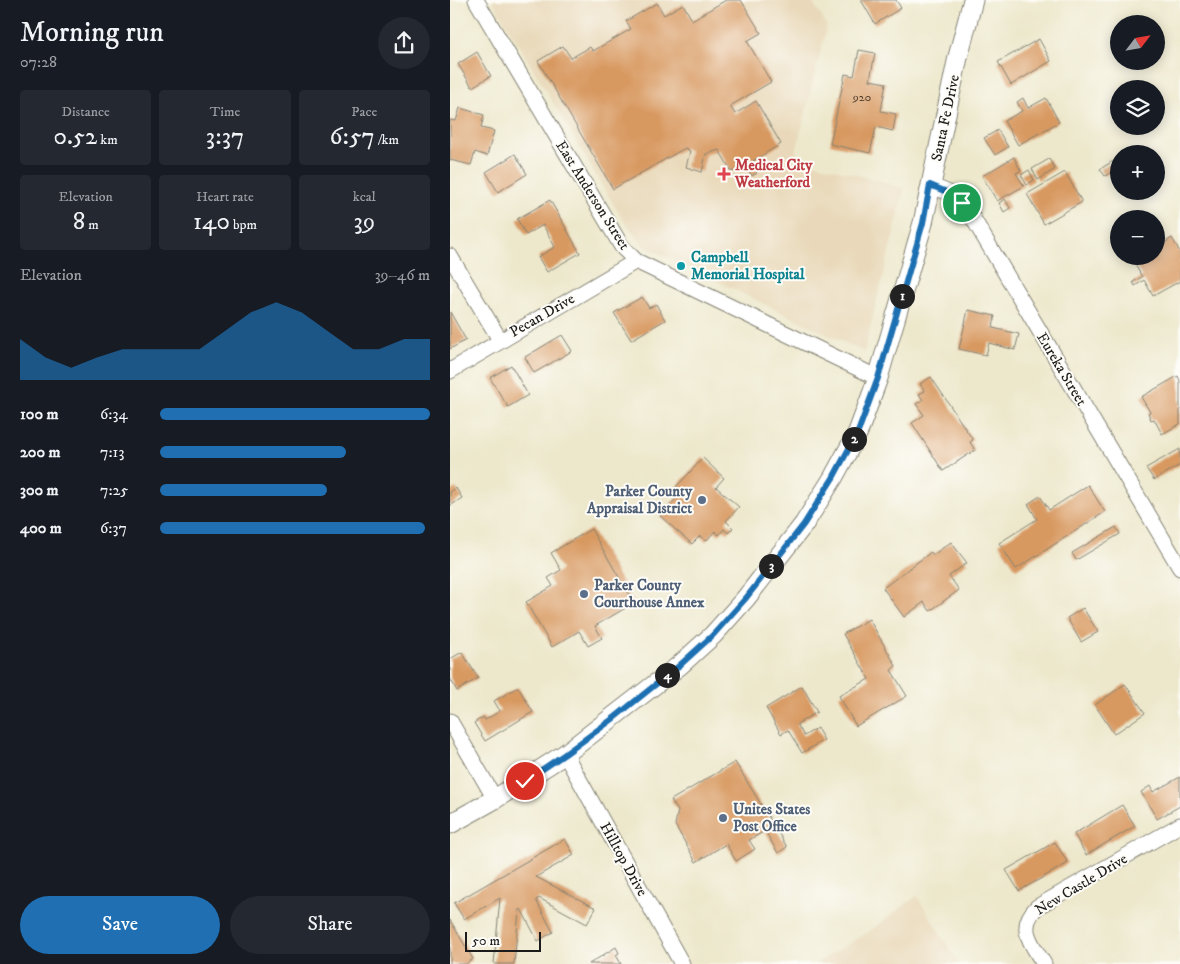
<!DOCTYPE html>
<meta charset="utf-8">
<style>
:root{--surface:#171b24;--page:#242831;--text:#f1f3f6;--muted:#9ea1a6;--accent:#1f6fb2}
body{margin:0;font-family:"IM FELL DW Pica",serif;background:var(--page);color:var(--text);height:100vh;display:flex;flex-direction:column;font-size:19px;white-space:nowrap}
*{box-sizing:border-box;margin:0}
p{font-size:16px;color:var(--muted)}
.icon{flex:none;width:28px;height:28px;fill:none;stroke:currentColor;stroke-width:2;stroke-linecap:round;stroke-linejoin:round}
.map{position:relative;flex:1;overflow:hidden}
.sheet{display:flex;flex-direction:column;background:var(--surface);width:450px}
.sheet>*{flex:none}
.needle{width:32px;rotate:59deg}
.buttons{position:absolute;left:660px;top:15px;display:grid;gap:10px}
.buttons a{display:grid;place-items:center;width:55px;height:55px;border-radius:50%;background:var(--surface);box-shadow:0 2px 12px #0003;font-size:25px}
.scale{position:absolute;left:15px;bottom:12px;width:76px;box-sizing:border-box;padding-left:5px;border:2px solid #1c1c1c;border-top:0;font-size:14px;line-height:18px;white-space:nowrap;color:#1c1c1c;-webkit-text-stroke:4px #fdfcf7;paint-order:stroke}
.pin{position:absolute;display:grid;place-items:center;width:42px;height:42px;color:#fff;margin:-21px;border:2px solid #fff;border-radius:50%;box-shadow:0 1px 5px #0007}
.km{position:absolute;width:25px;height:25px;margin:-12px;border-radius:50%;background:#222;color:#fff;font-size:14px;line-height:25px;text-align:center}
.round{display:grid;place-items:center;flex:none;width:52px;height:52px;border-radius:26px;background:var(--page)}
.summary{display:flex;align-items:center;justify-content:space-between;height:85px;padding:0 20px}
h1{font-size:28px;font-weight:600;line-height:38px}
.metrics{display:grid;grid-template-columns:repeat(3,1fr);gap:8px;height:85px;padding:5px 20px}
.metrics div{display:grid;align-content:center;border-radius:5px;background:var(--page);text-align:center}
.metrics b{font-size:25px;font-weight:600}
.metrics small{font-size:14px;font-weight:400}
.metrics p{font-size:14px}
.chart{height:140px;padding:10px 20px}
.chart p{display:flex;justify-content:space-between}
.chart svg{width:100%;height:90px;margin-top:5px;fill:var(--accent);opacity:.7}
.button{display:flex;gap:10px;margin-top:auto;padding:10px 20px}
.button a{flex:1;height:58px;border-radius:30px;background:var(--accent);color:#fff;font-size:20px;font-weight:600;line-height:58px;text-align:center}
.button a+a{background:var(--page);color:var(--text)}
ul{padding:0 20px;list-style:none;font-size:16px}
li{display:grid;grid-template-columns:80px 60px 1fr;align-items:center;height:38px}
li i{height:12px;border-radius:6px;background:var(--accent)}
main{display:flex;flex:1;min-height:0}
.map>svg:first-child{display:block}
.built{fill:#e9d9ba}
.building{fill:#d89961}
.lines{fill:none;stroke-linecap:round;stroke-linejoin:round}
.minor-casing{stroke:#848274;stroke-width:17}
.major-casing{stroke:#848274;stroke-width:21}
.minor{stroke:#fff;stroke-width:15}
.major{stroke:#fff;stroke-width:19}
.route-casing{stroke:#fff;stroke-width:10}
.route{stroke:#1f6fb2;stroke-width:6}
.health-dot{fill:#e0444e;stroke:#fdfcf7;stroke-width:2}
.culture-dot{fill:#0f9aa8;stroke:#fdfcf7;stroke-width:2}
.service-dot{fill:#5c6f8a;stroke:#fdfcf7;stroke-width:2}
.labels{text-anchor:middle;stroke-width:4;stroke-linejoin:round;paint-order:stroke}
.number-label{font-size:12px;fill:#4b3b2d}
.street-label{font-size:15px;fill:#1c1c1c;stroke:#fdfcf7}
.health-label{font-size:15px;font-weight:bold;fill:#be3a42;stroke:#fdfcf7;text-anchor:start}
.culture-label{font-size:15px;font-weight:bold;fill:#0d838f;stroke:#fdfcf7;text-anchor:start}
.service-label{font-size:15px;font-weight:bold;fill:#4e5e75;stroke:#fdfcf7;text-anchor:start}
</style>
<main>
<section class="sheet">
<div class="summary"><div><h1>Morning run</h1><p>07:28</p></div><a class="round"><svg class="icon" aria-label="share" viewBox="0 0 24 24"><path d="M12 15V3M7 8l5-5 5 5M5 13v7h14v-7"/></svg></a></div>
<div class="metrics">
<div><p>Distance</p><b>0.52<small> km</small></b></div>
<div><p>Time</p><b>3:37</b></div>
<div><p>Pace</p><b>6:57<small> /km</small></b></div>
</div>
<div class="metrics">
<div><p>Elevation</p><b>8<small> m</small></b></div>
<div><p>Heart rate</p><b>140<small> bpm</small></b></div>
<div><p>kcal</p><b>39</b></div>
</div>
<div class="chart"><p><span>Elevation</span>39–46 m</p>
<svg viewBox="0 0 160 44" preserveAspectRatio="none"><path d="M0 44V24L10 33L20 38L30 33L40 29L50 29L60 29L70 29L80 20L90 11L100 6L110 11L120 20L130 29L140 29L150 24L160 24V44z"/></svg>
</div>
<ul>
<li><b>100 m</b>6:34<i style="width:100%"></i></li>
<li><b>200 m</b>7:13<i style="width:69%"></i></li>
<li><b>300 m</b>7:25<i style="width:62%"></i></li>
<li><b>400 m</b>6:37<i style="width:98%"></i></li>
</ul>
<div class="button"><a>Save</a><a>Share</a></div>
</section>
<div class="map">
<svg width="730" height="964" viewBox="0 0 730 964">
<rect width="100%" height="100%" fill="#fdfcf7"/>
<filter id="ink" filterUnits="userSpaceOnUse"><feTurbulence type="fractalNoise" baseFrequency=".02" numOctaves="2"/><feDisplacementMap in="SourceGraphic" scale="10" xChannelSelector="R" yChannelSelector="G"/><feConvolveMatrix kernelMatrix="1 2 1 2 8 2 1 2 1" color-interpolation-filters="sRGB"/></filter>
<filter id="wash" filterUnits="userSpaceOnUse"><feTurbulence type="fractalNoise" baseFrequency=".0096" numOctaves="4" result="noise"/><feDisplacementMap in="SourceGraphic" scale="20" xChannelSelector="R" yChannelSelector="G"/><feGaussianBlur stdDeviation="1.12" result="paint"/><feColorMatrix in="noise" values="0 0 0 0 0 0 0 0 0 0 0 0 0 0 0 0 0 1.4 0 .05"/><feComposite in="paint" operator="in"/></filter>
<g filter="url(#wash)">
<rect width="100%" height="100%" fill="#ede8cc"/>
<g class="built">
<path d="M42 0H361L377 25 346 152 352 160 455 188 414 352 194 246 171 217Z"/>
<path d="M467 896 509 964H365L420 931Z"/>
</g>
<g id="blocks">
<g class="building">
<path d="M276 0H291L311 33 297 41 321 82 280 106 285 114 306 101 331 144 301 162 307 173 302 176 296 165 282 172 269 150 256 154 252 172 236 167 240 151 235 148 163 189 88 61 113 46 121 58 140 47 143 51 181 29 176 21 207 3 214 15 233 4 242 20Z"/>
<path d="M411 0H446L451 8 425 24Z"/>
<path d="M589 39 601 61 561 85 548 62Z"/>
<path d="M409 50 425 53 420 80 436 83 431 111 446 114 443 131 426 127 420 153 380 144 395 74 404 76Z"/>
<path d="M27 52 41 76 22 87 8 64Z"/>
<path d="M573 98 578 108 596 98 609 122 568 145 554 121 572 111 567 102Z"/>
<path d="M10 108 34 115 31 128 44 131 37 156 25 152 21 165 0 160V120L6 121Z"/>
<path d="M548 130 558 147 545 155 534 138Z"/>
<path d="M65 154 77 174 48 192 36 172Z"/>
<path d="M564 157 571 171 566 173 574 186 547 201 532 176Z"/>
<path d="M599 159 605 169 588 180 582 169Z"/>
<path d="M665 160 669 168 655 176 650 169Z"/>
<path d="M579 170 584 180 577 185 571 175Z"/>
<path d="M615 172 632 202 594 224 577 194Z"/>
<path d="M555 199 560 208 554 212 549 203Z"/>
<path d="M100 200 130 253 97 272 88 257 105 247 93 225 76 235 67 219Z"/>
<path d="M722 238 730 252V281L703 296 694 280 685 286 683 282 692 277 683 261 691 256H706V248Z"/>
<path d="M192 297 199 308 206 304 215 320 181 340 164 313Z"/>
<path d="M518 310 545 316 543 328 569 334 565 350 539 343 536 355 509 349Z"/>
<path d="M0 312 16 340 0 349Z"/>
<path d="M112 335 122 351 84 373 75 357Z"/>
<path d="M61 365 78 395 58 407 40 378Z"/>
<path d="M728 376 730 381V424L712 434 704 419 701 420 698 413 700 412 691 397Z"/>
<path d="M481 377 523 440 520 442 525 450 493 471 462 423 474 415 466 404 473 400 469 394 475 391 470 384Z"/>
<path d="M730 449V465L704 480 696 468Z"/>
<path d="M253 458 274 478 266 487 289 507 276 521 283 528 278 533 274 529 269 535 265 531 256 541 250 536 242 544 210 516 232 492 226 487Z"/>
<path d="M638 485 655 512 566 569 549 543 587 519 578 504 590 496 599 510Z"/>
<path d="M6 488 12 498 0 506V492Z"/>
<path d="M666 527 670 534 626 560 622 553Z"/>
<path d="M141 529 184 603 145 626 152 638 138 646 129 631 102 647 76 602 103 586 98 578 111 570 101 553Z"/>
<path d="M501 542 517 563 499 576 509 590 480 611 474 602 454 617 433 588 481 552 483 555Z"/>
<path d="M633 608 648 632 631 642 617 618Z"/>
<path d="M419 619 446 666 441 670 457 696 406 726 389 696 419 679 393 634Z"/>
<path d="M12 652 28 678 7 691 0 678V659Z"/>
<path d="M675 684 695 713 664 734 645 705Z"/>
<path d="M352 686 367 712 347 724 354 736 367 728 374 740 352 753 338 730 331 734 316 708Z"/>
<path d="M68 687 83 712 35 741 24 723 33 717 35 720 50 711 44 701Z"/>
<path d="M285 762 337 847 328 853 315 831 299 840 305 849 286 861 276 844 246 862 225 825 228 811 221 800Z"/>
<path d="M730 777V806L707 819 691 792 700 786 703 792Z"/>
<path d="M672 805 685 826 636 855 624 834Z"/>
<path d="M115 839 124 855 86 877 146 908 137 924 89 898 86 900 103 932 88 941 71 909 69 911 64 964H44L50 898 14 919 4 903Z"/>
<path d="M605 842 618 863 569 891 556 870Z"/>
<path d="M0 920 23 959 16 964H0Z"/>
<path d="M166 947 169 953 166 955 171 964H139Z"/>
</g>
</g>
</g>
<g filter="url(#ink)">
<use href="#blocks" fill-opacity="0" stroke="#848274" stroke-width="1"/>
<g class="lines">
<g class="minor-casing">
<g id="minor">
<path d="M26 0 172 247 186 261 428 378"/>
<path d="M480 185 506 196 521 215 730 568"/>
<path d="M0 256 50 340"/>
<path d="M0 371 186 261"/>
<path d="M0 721 45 799"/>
<path d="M115 754 232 964"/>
<path d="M594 964C582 944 566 928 587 907L730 825"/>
</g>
</g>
<g class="major-casing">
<path id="major" d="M0 824 45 799 115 754 230 665 263 635 296 598 354 524 383 478 408 432 428 378 473 223 508 57 523 0"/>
</g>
<use href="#minor" class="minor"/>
<use href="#major" class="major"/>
</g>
</g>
<g class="lines" filter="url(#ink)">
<g class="route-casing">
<path id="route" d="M75 781 115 754 164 718 230 665 263 635 296 598 354 524 383 478 408 432 428 378 473 223 480 185 506 196 512 203"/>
</g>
<use href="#route" class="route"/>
</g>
<path class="health-dot" d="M271.5 166.5h5v5h5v5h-5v5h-5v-5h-5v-5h5z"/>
<circle class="culture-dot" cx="231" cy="266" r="5"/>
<g class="service-dot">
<circle cx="252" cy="500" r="5"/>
<circle cx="134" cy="594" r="5"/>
<circle cx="273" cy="818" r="5"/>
</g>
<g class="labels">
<g class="number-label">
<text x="412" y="101">920</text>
</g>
<g class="street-label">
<text transform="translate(495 118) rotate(-78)" y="5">Santa Fe Drive</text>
<text transform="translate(143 195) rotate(58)" y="5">East Anderson Street</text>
<text transform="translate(92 315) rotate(-30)" y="5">Pecan Drive</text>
<text transform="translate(612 369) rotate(59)" y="5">Eureka Street</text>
<text transform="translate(174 859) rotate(61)" y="5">Hilltop Drive</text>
<text transform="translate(631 884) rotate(-31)" y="5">New Castle Drive</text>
</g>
<g class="health-label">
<text x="285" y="170">Medical City<tspan x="285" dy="17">Weatherford</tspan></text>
</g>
<g class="culture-label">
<text x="241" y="262">Campbell<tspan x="241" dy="17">Memorial Hospital</tspan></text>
</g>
<g class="service-label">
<text x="242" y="496" text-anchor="end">Parker County<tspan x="242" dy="17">Appraisal District</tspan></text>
<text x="144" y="590">Parker County<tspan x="144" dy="17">Courthouse Annex</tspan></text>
<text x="283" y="814">Unites States<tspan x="283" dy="17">Post Office</tspan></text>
</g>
</g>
</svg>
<div class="buttons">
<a><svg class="needle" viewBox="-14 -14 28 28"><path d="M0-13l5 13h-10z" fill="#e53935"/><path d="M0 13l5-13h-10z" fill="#9ea1a6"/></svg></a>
<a><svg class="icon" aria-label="layers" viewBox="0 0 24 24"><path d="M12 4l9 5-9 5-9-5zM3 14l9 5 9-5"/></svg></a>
<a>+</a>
<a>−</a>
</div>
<div class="scale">50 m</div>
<div class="pin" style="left:512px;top:203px;background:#1e9e55"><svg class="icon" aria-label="arrive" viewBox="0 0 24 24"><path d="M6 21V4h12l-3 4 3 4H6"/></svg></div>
<div class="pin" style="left:75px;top:781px;background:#d93025"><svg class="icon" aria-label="check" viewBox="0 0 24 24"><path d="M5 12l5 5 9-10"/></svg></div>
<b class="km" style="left:452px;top:296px">1</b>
<b class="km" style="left:404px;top:439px">2</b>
<b class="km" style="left:321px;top:566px">3</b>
<b class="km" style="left:217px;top:675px">4</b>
</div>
</main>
